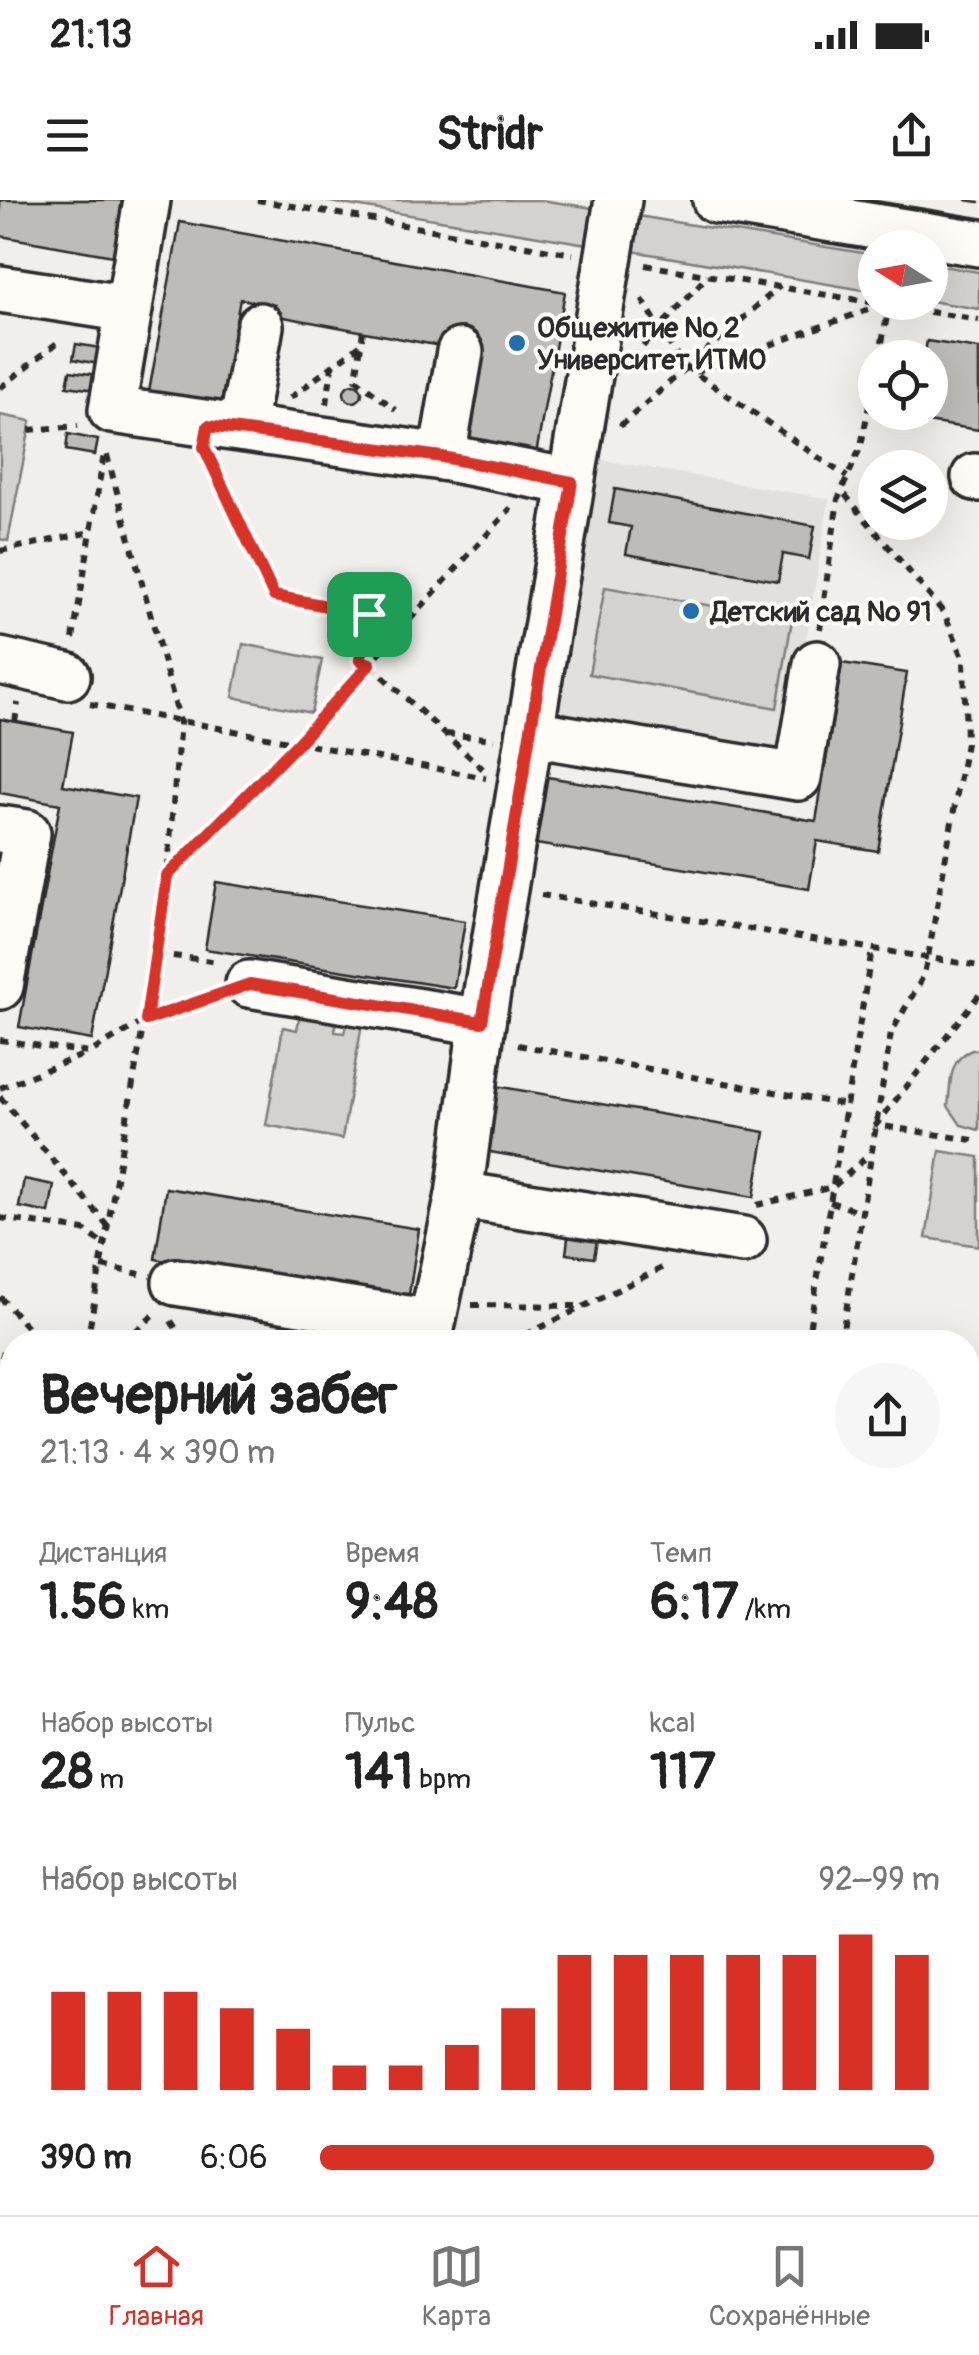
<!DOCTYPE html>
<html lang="ru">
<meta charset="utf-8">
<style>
:root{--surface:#fff;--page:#f6f6f6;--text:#222;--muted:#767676;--line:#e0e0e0;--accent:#d93025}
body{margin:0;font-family:Pangolin,sans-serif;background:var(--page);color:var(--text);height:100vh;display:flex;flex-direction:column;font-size:38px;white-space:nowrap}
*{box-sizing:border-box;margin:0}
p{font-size:32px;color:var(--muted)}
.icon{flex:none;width:55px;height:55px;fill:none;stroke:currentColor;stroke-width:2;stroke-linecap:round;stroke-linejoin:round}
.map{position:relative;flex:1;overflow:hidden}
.drawer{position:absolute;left:0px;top:1130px;width:980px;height:885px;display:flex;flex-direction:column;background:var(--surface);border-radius:40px 40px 0 0;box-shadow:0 10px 40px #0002}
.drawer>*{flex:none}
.needle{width:65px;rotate:281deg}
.fabs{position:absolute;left:858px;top:30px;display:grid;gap:20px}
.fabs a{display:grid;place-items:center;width:90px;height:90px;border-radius:50%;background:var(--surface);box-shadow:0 10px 40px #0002;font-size:50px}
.pin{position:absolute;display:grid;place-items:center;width:85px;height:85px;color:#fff;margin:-42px;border-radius:20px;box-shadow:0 5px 15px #0006}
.round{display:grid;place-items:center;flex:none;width:105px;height:105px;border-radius:52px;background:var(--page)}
.overview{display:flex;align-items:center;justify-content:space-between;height:170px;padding:0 40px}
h1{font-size:55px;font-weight:700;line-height:75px}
.stats{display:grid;grid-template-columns:repeat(3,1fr);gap:15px;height:170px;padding:10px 40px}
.stats div{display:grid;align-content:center}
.stats b{font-size:50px;font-weight:700}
.stats small{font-size:28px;font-weight:400}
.stats p{font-size:28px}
.chart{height:280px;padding:20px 40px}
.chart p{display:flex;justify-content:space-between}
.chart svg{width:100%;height:180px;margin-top:10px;stroke:var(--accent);stroke-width:6}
ul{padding:0 40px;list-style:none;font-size:32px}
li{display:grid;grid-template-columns:160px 120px 1fr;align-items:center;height:75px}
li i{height:25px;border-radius:12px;background:var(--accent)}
.status{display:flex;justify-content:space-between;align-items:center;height:70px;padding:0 50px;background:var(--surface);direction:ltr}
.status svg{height:28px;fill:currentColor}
header{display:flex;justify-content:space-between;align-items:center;height:130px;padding:0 40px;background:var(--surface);font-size:45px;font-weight:700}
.dock{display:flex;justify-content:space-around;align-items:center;height:140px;border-top:2px solid var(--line);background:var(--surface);font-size:28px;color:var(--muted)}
.dock a{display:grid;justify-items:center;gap:5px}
.dock .current{color:var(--accent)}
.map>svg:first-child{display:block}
.built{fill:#e1e0dc}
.green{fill:#d3d2cf;stroke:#7f7e7d;stroke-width:2.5}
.building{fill:#bdbcb8;stroke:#2b2b2b;stroke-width:2.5}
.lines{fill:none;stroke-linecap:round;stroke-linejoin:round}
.minor-casing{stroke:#2b2b2b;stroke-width:52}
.path{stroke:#2b2b2b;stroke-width:6;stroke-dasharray:8 8;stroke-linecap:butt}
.minor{stroke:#fdfcf7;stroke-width:45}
.tram{stroke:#2b2b2b;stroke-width:2.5}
.route-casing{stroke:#fff;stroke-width:20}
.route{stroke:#d93025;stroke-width:12}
.poi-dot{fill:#1f6fb2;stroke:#fdfcf7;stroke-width:4}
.labels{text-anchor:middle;stroke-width:8;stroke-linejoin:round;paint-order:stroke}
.poi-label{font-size:28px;font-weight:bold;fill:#2b2b2b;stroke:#fdfcf7;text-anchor:start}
</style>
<div class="status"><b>21:13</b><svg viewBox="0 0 49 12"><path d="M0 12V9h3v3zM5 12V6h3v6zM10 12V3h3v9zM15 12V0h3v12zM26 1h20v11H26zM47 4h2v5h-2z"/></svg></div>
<header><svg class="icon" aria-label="menu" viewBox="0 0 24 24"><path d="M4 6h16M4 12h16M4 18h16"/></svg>Stridr<svg class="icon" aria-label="share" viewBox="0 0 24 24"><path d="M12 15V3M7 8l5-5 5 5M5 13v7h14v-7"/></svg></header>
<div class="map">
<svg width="979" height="2015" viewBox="0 0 979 2015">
<rect width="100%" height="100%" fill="#f0efeb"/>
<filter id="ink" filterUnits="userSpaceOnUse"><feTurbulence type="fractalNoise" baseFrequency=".01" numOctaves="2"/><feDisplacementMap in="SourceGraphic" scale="20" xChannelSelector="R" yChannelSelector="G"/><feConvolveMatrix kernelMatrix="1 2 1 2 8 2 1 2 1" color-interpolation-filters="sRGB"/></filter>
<g filter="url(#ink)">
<path class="built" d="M597 259 829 299 787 558 552 520Z"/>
<g class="green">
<path d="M318 0H541L593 8 597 21 593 45Z"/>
<path d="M638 16 875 55V92L626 50Z"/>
<path d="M930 64 979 72V109L930 101Z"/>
<path d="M0 215 31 221 8 341 0 339Z"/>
<path d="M605 387 792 420 777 508 589 474Z"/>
<path d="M243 444 322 460 311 513 233 497Z"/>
<path d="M301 807 313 817 336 821 335 832 344 833 347 822 362 824 342 939 266 925 283 827 297 830Z"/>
<path d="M972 850H979V930L961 925 948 906C951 883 948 859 972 850Z"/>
<path d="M940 951 979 957V1046L926 1038Z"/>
<path d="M968 1169 979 1171V1304L968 1303Z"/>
<path d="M968 1363 979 1365V1524L968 1522Z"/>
<path d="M438 2003H563L560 2015H486Z"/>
</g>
<g class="building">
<path d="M0 0H123L113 56 0 36Z"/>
<path d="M180 22 565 92 535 260 460 247 479 139 449 133 446 147 273 115 275 105 240 99 220 210 148 197Z"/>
<path d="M927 141 979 149V230L914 220 915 212H930V158H924Z"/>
<path d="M76 144 106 149 103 165 73 159Z"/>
<path d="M70 171 105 176 102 191 67 186Z"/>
<circle cx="353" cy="193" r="9"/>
<path d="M68 234 98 240 95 255 66 250Z"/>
<path d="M615 289 815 326 809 359 783 354 778 381 626 354 631 327 609 323Z"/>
<path d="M842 463 907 473 878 651 817 641 809 689 530 643 541 576 816 621Z"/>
<path d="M0 519 73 532 63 585 136 598 92 840 19 827 60 604 0 593Z"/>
<path d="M216 682 465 721 454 788 205 749Z"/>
<path d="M490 885 765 932 754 997 478 950Z"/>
<path d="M24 979 54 985 49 1013 19 1007Z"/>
<path d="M166 988 419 1029 408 1101 155 1059Z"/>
<path d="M569 1030 598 1034 594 1058 566 1054Z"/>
<path d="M0 1168 12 1170V1338L0 1412Z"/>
<path d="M0 1668 12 1670V1706L0 1704Z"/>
<path d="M813 2006 830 2015H791L802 2007Z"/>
</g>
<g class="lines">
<g class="minor-casing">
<g id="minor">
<path d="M147 0 112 210 442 257 571 282"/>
<path d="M716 0 979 43"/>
<path d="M0 89 129 109"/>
<path d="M242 228 260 126"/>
<path d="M442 257 460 152"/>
<path d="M975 277 979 278"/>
<path d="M0 461 67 476"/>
<path d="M530 533 798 577 817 464"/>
<path d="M0 629 27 633 0 786"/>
<path d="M249 784 482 822"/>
<path d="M459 995 743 1040"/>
<path d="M176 1082 432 1123"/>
<path d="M428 1142 459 995 482 822 618 0"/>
<path d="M0 1521 12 1523"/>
<path d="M0 1658 12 1659"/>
<path d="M180 2015 182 2002"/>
</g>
</g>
<g class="path">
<path d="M257 0 573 54"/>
<path d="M645 65 979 120"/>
<path d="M642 99 682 164 847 277"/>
<path d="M363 131 356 179 396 210"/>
<path d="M632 158 708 75"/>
<path d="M879 158 889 106"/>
<path d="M695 172 881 105"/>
<path d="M0 188 62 139"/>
<path d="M290 198 360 145"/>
<path d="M327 204 332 167"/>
<path d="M620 226 780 86"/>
<path d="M29 230 78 226"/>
<path d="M211 262 274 396 369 414 360 460 369 464 483 569"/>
<path d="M0 351 91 332"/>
<path d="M820 429 838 299 861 246 875 175"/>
<path d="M73 439 104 254"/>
<path d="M90 504 486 578"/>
<path d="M15 522 18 503"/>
<path d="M446 534 494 539"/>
<path d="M168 675 298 543 511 308"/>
<path d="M541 695 979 766"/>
<path d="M157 754 219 762"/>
<path d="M979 795 876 925 979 941"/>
<path d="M0 840 89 853 146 820 215 796"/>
<path d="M518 845 846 905"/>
<path d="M0 888 88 853"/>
<path d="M0 897 108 1026"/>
<path d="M830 1002 862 1012"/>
<path d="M757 1005 833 987 870 954"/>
<path d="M0 1018 84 1030 105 1045"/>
<path d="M102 1066 140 1074"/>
<path d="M0 1097 41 1142"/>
<path d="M472 1105 579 1106"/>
<path d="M171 1121 181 1136 195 1142"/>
<path d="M87 1142 156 754 167 676 180 522 105 248"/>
<path d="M123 1142 156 1113"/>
<path d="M511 1142 662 1068"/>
<path d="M807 1142 872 749"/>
<path d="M841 1142 891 833 923 777 928 757 966 543 964 459 944 413 841 290"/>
<path d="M0 1154 12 1158"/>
<path d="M968 1331 979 1333"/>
<path d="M968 1545 979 1547"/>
<path d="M0 1592 6 1559"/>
<path d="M968 1644 979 1632"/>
<path d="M0 1807 12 1799"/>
<path d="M600 2002 615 2015"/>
<path d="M632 2002 697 2015"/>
<path d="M849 2002 858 2015"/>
<path d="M42 2015 45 2002"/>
<path d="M386 2015 405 2002"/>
<path d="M771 2015 780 2002"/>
</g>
<use href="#minor" class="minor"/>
<g class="tram">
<path d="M856 0 979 20"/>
<path d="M966 0 979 2"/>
</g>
</g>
</g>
<g class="lines" filter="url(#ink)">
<g class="route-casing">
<path id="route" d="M208 226 442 257 572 282 482 822 250 784 146 820 167 676 298 543 370 464 360 460 369 414 274 396 204 247Z"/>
</g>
<use href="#route" class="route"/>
</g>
<g class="poi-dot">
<circle cx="517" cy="143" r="10"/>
<circle cx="691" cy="411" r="10"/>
</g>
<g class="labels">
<g class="poi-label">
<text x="537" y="137">Общежитие № 2<tspan x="537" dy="32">Университет ИТМО</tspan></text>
<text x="711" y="421">Детский сад № 91</text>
</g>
</g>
</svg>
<div class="fabs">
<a><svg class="needle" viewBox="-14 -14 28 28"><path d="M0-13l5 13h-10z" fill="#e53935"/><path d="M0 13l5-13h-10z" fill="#767676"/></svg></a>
<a><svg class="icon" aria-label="locate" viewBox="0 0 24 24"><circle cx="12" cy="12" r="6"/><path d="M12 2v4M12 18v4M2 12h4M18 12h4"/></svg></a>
<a><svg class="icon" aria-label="layers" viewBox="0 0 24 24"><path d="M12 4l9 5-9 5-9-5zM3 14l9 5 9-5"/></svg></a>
</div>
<div class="pin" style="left:369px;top:414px;background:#1e9e55"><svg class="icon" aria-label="arrive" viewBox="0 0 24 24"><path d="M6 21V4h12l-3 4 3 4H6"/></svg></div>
<section class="drawer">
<div class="overview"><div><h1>Вечерний забег</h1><p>21:13 · 4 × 390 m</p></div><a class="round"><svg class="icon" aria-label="share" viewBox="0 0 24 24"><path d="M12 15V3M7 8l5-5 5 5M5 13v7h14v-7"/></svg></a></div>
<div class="stats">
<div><p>Дистанция</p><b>1.56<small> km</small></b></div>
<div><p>Время</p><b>9:48</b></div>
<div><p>Темп</p><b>6:17<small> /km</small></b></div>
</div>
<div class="stats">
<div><p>Набор высоты</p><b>28<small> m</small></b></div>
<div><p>Пульс</p><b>141<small> bpm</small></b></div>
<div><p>kcal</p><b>117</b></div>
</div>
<div class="chart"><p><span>Набор высоты</span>92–99 m</p>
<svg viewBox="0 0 160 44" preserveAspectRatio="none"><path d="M5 44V20M15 44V20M25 44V20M35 44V24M45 44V29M55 44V38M65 44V38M75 44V33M85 44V24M95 44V11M105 44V11M115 44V11M125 44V11M135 44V11M145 44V6M155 44V11"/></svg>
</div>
<ul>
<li><b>390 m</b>6:06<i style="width:99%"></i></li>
</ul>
</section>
</div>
<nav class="dock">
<a class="current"><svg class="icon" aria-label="home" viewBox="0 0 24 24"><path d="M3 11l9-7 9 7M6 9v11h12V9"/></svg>Главная</a>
<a><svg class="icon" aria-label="map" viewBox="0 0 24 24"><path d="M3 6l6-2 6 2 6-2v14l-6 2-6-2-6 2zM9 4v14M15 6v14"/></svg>Карта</a>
<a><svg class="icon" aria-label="saved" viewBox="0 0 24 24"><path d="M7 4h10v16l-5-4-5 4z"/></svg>Сохранённые</a>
</nav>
